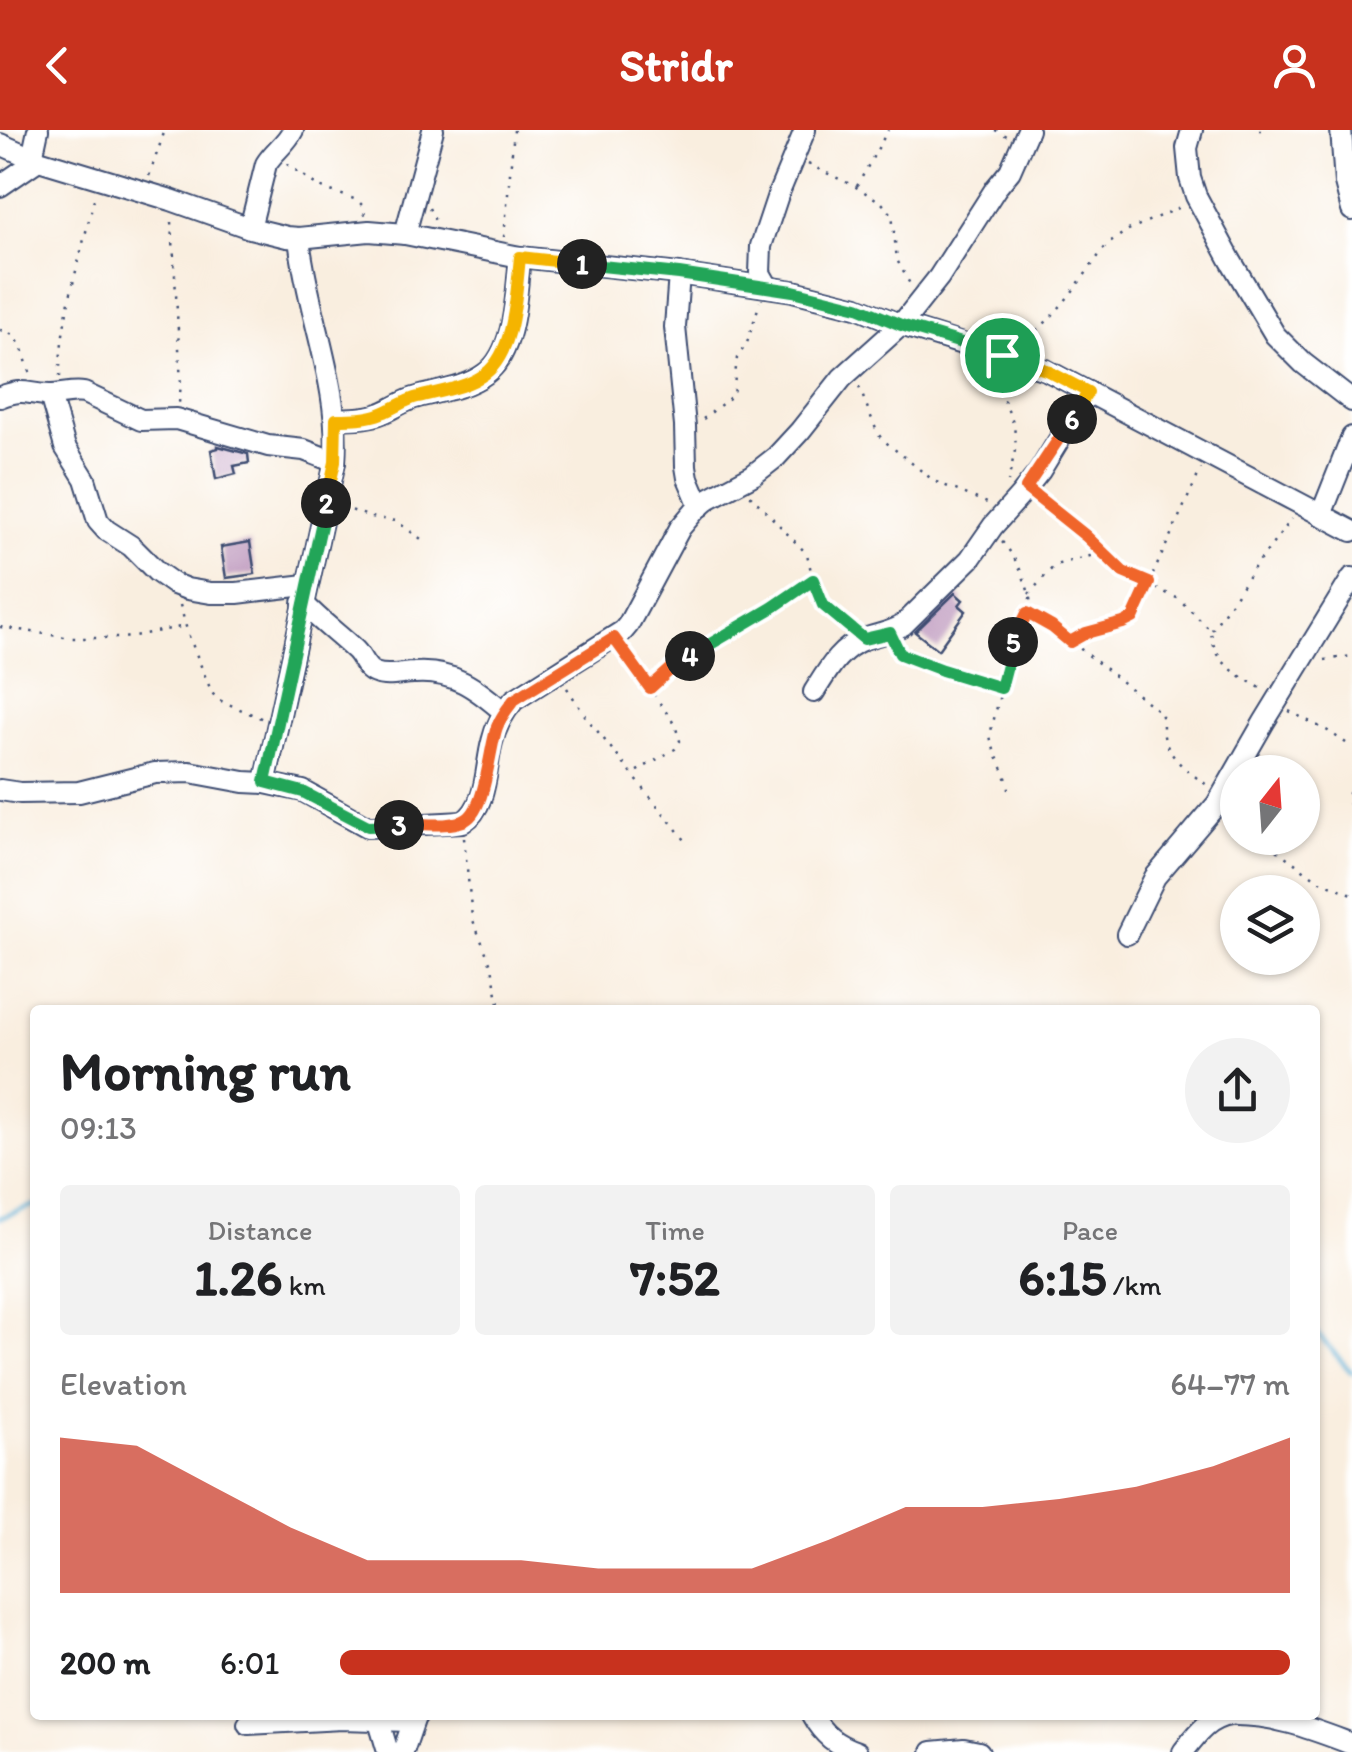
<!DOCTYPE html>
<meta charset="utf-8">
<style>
:root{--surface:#fff;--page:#f2f2f2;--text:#202124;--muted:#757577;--accent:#c8321e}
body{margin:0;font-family:Itim,sans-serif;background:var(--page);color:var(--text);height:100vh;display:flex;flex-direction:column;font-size:38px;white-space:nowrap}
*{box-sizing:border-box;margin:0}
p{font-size:32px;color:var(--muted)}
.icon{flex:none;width:55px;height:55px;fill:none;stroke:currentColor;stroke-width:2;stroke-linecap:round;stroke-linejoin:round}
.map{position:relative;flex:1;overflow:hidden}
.drawer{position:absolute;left:30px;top:875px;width:1290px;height:715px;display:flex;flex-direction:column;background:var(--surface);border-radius:10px;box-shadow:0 2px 8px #0004}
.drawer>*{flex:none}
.needle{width:65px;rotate:17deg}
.controls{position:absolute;left:1220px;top:625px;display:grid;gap:20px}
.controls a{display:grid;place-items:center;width:100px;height:100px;border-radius:50%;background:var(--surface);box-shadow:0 2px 8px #0004;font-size:50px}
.pin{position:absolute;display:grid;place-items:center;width:85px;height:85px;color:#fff;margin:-42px;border:5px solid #fff;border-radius:50%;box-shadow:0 2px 10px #0007}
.km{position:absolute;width:50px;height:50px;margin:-25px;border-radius:50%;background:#222;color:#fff;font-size:28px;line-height:50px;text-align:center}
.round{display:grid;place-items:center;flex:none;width:105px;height:105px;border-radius:52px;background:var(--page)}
.summary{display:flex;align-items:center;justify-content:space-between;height:170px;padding:0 30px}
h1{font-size:55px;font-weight:800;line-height:75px}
.metrics{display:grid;grid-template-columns:repeat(3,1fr);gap:15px;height:170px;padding:10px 30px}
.metrics div{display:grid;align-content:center;border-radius:10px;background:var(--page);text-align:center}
.metrics b{font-size:50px;font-weight:800}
.metrics small{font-size:28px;font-weight:400}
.metrics p{font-size:28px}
.chart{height:280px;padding:20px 30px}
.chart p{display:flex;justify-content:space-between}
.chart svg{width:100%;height:180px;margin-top:10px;fill:var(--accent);opacity:.7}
ul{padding:0 30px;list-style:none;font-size:32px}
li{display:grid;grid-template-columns:160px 120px 1fr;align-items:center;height:75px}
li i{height:25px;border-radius:12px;background:var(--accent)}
header{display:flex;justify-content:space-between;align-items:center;height:130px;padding:0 30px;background:var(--accent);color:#fff;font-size:45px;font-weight:800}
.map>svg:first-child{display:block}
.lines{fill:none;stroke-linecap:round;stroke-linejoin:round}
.stream{stroke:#5fb5dc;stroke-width:4}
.building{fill:#c3a0c2}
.minor-casing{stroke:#3c4c71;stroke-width:24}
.path{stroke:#3c4c71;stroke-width:2.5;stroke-dasharray:2.5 8;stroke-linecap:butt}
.minor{stroke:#fff;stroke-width:20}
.split-1-casing{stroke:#fff;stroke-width:20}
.split-2-casing{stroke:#fff;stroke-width:20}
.split-3-casing{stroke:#fff;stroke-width:20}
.split-4-casing{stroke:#fff;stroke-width:20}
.split-5-casing{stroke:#fff;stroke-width:20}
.split-6-casing{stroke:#fff;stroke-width:20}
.split-7-casing{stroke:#fff;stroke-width:20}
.split-1{stroke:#22a559;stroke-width:12}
.split-2{stroke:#f5b400;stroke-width:12}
.split-3{stroke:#22a559;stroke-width:12}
.split-4{stroke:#f0652b;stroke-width:12}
.split-5{stroke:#22a559;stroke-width:12}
.split-6{stroke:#f0652b;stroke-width:12}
.split-7{stroke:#f5b400;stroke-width:12}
</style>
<header><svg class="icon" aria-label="back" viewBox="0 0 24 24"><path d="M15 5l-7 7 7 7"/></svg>Stridr<svg class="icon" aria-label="person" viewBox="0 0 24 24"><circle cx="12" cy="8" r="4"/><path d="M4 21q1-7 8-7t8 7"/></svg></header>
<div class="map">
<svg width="1352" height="1622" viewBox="0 0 1352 1622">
<rect width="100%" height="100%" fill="#fff"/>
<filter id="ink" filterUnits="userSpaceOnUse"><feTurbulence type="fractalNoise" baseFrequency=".01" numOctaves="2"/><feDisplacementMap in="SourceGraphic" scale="20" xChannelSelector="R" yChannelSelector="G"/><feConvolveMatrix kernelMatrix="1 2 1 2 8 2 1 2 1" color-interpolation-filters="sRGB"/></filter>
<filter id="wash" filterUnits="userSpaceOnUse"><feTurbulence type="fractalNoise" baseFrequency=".0048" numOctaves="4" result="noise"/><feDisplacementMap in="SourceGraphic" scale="40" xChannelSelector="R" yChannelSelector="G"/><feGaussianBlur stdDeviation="2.25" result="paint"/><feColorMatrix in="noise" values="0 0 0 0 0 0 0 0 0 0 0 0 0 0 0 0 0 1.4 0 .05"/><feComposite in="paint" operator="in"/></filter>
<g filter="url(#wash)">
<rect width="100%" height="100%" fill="#f9eedf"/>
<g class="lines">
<g class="stream">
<path d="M0 1088 35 1075"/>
<path d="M1315 1201 1352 1243"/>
</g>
</g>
<g id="blocks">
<g class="building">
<path d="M218 316 248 324 249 333 234 336 236 344 216 349 211 320 218 318Z"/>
<path d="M250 412 255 444 226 448 221 417Z"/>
<path d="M955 463 963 470 959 475 966 481 938 520 915 502Z"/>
</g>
</g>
</g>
<g filter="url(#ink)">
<use href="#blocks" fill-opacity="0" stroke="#3c4c71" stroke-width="2.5"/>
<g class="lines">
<g class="minor-casing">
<g id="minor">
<path d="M1192 0 1187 18 1190 48 1196 66 1231 131 1275 205 1303 233 1352 271"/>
<path d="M1341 0 1345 53 1352 80"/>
<path d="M0 14 32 28 171 70 250 98 287 107 299 108 369 101 405 104 520 127 679 144 793 161 857 177 901 195 1046 240 1352 401"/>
<path d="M32 28 38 0"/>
<path d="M0 56 38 30"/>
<path d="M250 98 266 34C274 21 286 14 293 0"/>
<path d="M405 104 433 0"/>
<path d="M679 144 675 197 685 296 686 336 688 348 700 376"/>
<path d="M768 157 760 143 761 116 778 65 805 0"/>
<path d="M50 265 65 317 85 349 98 391 106 400 131 416 157 442 174 454 187 459 211 463H237L306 455"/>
<path d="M0 267C27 257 26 265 50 265 62 265 72 261 84 263L141 290 176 289 268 316 304 320 335 332"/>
<path d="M336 289C351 288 368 289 382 283 395 278 404 270 418 267 440 261 466 258 485 244 516 222 516 163 520 127"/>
<path d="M1321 385 1352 307"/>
<path d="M303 473C320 491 338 504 355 520 363 528 364 539 375 543 387 548 402 543 414 543 453 540 476 558 504 582"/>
<path d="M814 562C828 540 839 519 864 509 878 504 890 503 903 495L970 429 993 396 1019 367 1040 341 1088 262"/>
<path d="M265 653 335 332C341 256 307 183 299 108"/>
<path d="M0 660 20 663 79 662 155 643 190 642 244 652 265 653 303 661 368 697 463 692C488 676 485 638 492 612 496 595 503 583 514 570L623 501 628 495 680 398 696 379 708 369 753 345 776 327 800 301 842 248 901 195 939 147 996 58 1010 41 1028 0"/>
<path d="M1127 804 1155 747 1217 674 1264 592 1352 448"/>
<path d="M377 1585 388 1622"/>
<path d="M812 1585C823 1605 836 1615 857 1622"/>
<path d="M1236 1585C1277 1585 1314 1600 1352 1614"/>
<path d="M248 1594 342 1589 409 1591 417 1585"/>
<path d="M403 1622 415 1587"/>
<path d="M932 1622 964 1619 979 1622"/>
<path d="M1183 1622C1197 1604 1207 1589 1230 1585"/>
</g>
</g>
<g class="path">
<path d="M995 0 1007 6"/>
<path d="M1259 0H1261"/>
<path d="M287 34 319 57 357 70 363 76 365 85"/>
<path d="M808 34 856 57 881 72 892 84 897 130 910 154"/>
<path d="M149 46 165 0"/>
<path d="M857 56 888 0"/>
<path d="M429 78 436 93"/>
<path d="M172 92 181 254 179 273"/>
<path d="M504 107 514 0"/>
<path d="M0 200C22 203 23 226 31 244"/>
<path d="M1020 213C1056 190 1080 150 1106 116L1126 101 1182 76"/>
<path d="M979 237 998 256 1014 295 1016 316 1008 352"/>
<path d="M60 247C59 190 83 120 95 64"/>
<path d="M859 257 878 304 883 310 934 351 987 373"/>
<path d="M703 289 733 265 737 228 747 213 760 172"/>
<path d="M750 365 807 424 813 450 823 475 846 496"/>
<path d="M1040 370 1086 406 1123 443 1179 469 1211 501C1213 533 1238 545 1264 560"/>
<path d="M342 377 371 387 396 391 424 411"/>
<path d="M1002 412C1016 426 1029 456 1031 475L1014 508 990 605C993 625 1006 639 1009 659"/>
<path d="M1029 464 1055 435 1102 423"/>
<path d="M180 475 188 504 212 563 219 570 263 589"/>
<path d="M1028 484 1053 497 1161 583C1164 591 1162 597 1164 606 1168 628 1190 643 1207 655"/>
<path d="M0 497 71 508H124L186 496"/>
<path d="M1212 500 1254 438 1292 389"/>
<path d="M1070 512 1086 503 1123 493 1133 488 1201 339"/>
<path d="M896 518C914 537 973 550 1000 558"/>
<path d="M624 521 675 595 680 611 675 619 632 644"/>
<path d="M1325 530 1352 526"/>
<path d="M567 558 586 587 689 715"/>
<path d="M650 558C698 514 759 487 812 451"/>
<path d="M1289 581 1328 601 1352 617"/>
<path d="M1352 652C1348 664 1347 672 1352 684"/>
<path d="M1231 683 1238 689"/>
<path d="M464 708 472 788 492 837 500 880"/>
<path d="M1260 708 1318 750 1352 764"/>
</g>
<use href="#minor" class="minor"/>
</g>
</g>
<g class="lines" filter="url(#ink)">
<g class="split-1-casing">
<path id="split-1" d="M582 134 679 144 793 161 858 177 901 195 1002 225"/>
</g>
<g class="split-2-casing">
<path id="split-2" d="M326 373 335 332 336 289C351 289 368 289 382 283 395 278 405 270 418 267 440 261 466 258 485 244 515 222 516 163 520 127L582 134"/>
</g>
<g class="split-3-casing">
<path id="split-3" d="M326 373 265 652 303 662 368 696 399 695"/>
</g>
<g class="split-4-casing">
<path id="split-4" d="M399 695C420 692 443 698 463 691 486 684 489 618 497 597 501 586 507 579 514 570L614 508 650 558 672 538 690 526"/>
</g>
<g class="split-5-casing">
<path id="split-5" d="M690 526 772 478 813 450 823 475 864 509 890 503 900 524 942 540 1001 558 1013 512"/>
</g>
<g class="split-6-casing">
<path id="split-6" d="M1013 512 1027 483 1052 497 1070 512 1086 503 1123 493 1133 488 1149 453 1123 442 1086 406 1026 358 1072 289"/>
</g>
<g class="split-7-casing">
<path id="split-7" d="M1002 225 1046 240 1088 262 1072 289"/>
</g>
<use href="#split-1" class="split-1"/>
<use href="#split-2" class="split-2"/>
<use href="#split-3" class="split-3"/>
<use href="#split-4" class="split-4"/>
<use href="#split-5" class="split-5"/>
<use href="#split-6" class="split-6"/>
<use href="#split-7" class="split-7"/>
</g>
</svg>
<div class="controls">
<a><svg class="needle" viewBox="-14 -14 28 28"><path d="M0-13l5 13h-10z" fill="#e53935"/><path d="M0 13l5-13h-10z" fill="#757577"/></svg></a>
<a><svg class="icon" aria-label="layers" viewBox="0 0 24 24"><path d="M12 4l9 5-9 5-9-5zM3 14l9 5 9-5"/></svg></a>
</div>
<div class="pin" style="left:1002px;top:225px;background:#1e9e55"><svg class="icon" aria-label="arrive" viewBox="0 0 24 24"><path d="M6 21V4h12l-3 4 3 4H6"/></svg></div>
<b class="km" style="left:582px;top:134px">1</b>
<b class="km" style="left:326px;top:373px">2</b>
<b class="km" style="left:399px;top:695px">3</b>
<b class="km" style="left:690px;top:526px">4</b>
<b class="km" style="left:1013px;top:512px">5</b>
<b class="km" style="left:1072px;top:289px">6</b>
<section class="drawer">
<div class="summary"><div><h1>Morning run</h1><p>09:13</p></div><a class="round"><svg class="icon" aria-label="share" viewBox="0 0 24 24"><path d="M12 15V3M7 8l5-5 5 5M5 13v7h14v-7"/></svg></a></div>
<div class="metrics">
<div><p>Distance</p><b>1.26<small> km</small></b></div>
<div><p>Time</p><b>7:52</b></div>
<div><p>Pace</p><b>6:15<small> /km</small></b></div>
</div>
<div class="chart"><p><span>Elevation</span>64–77 m</p>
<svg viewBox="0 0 160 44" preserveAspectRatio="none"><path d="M0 44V6L10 8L20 18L30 28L40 36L50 36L60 36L70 38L80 38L90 38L100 31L110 23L120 23L130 21L140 18L150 13L160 6V44z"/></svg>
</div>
<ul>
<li><b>200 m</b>6:01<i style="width:100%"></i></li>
</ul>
</section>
</div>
